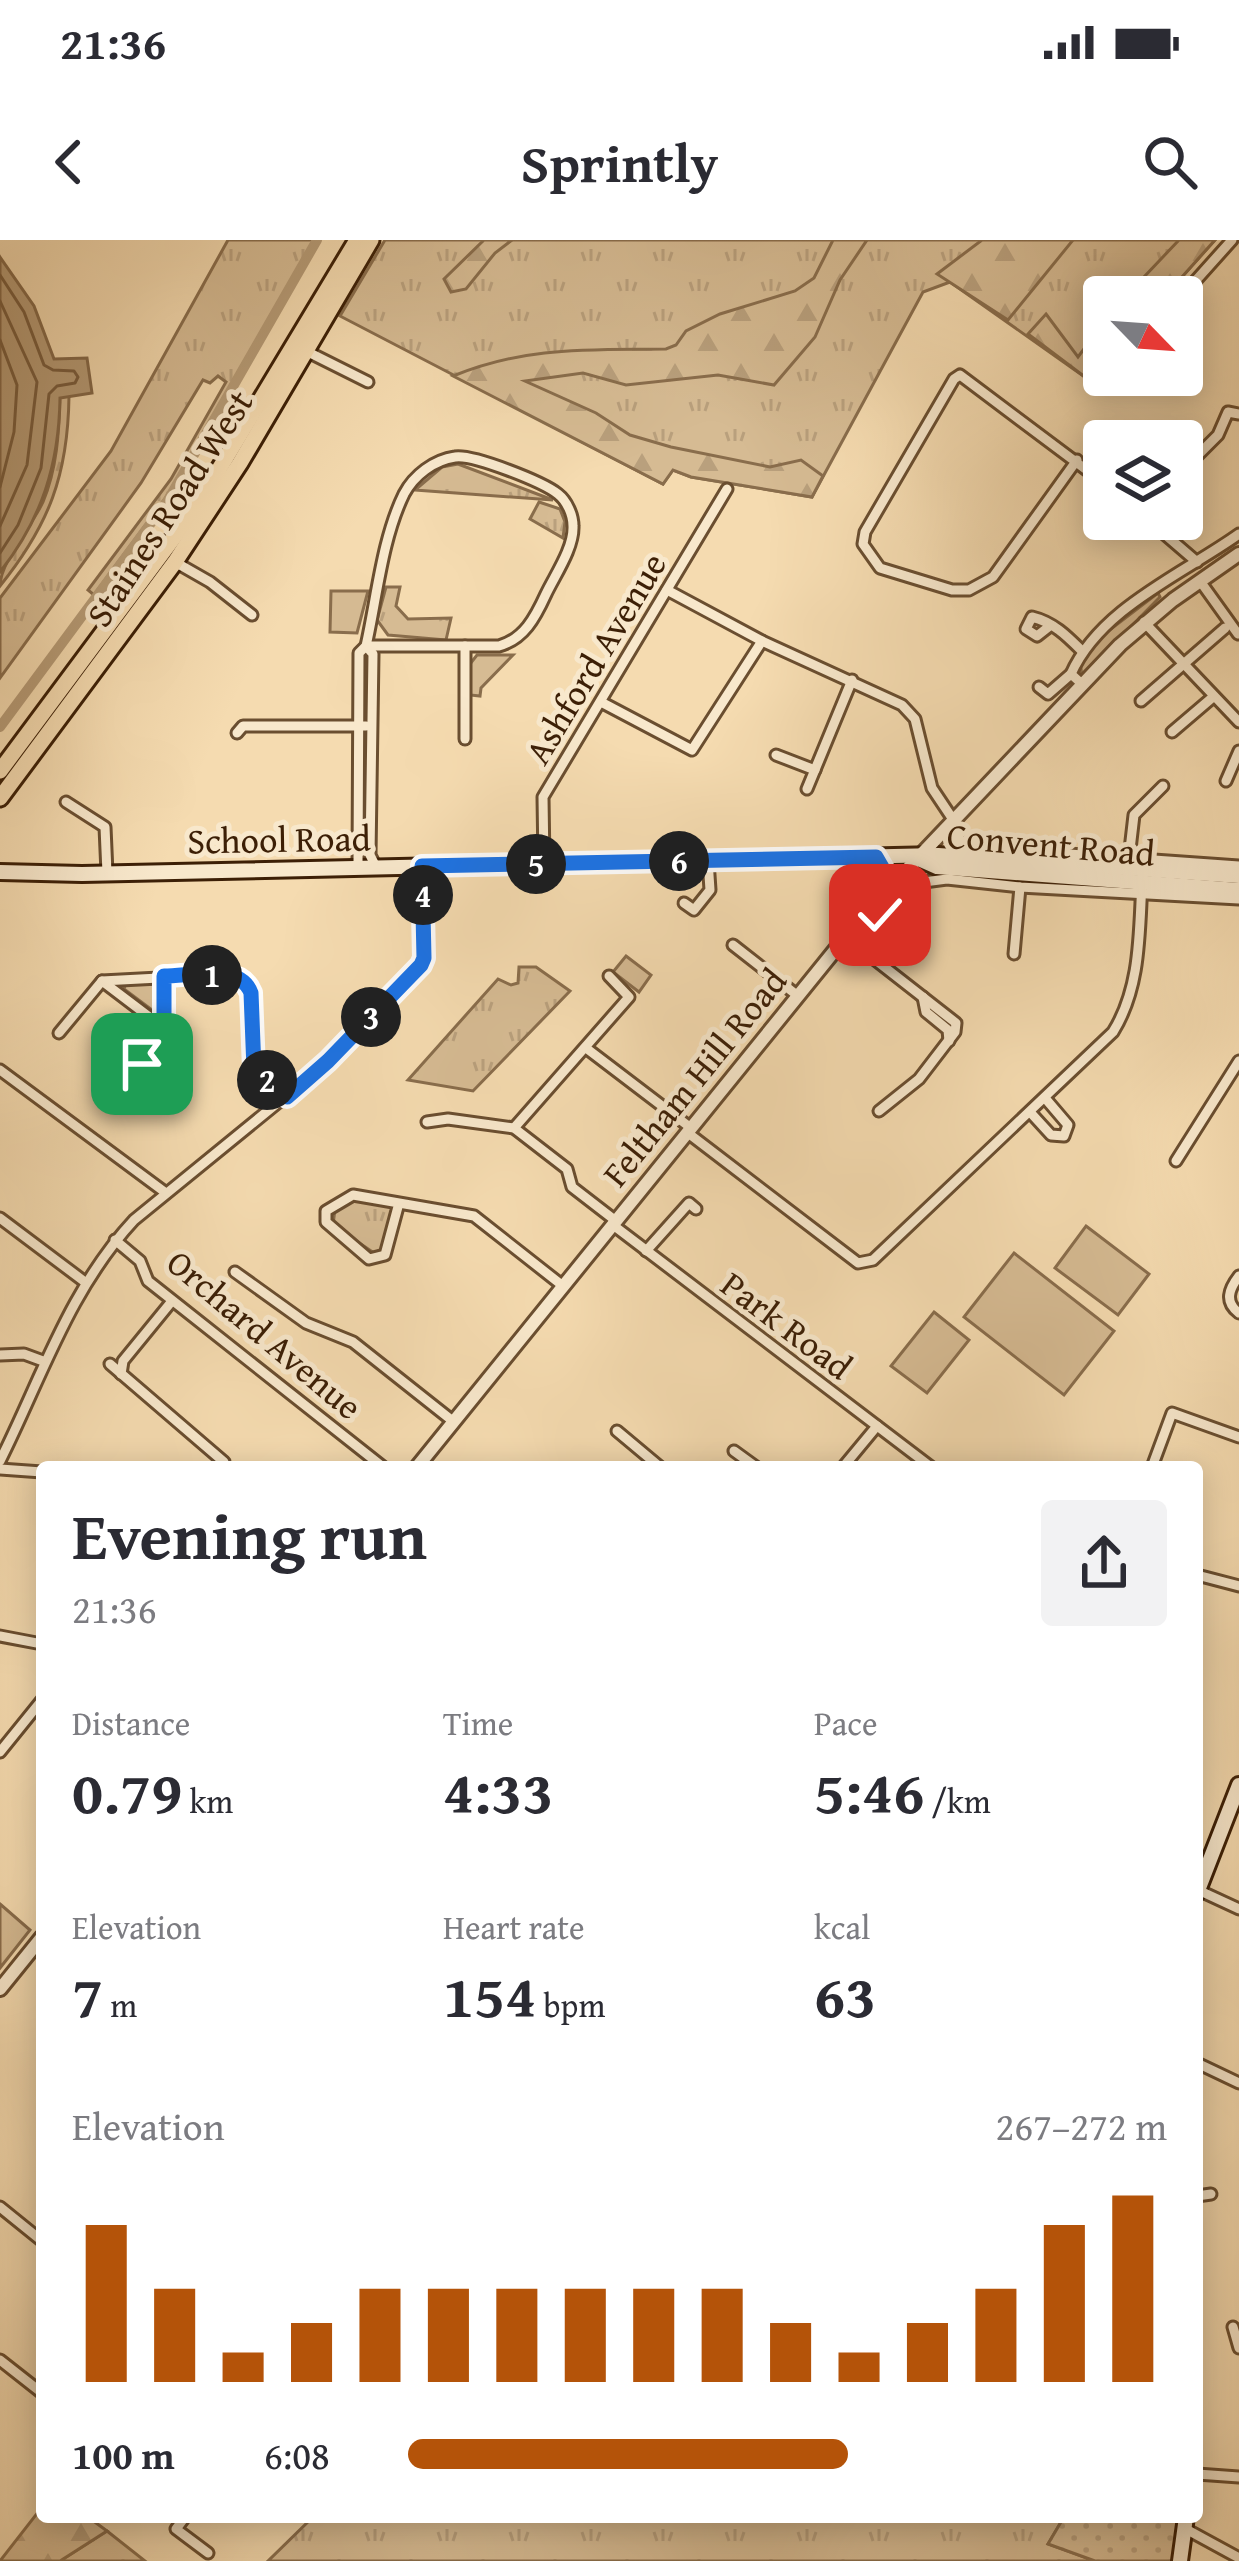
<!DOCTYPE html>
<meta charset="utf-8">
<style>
:root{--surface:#fff;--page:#f2f2f3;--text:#2b2b33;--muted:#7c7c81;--accent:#b45309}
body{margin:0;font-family:"Gentium Book Plus",serif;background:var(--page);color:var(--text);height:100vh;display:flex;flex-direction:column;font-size:45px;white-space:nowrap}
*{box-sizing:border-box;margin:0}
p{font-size:39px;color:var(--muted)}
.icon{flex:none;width:66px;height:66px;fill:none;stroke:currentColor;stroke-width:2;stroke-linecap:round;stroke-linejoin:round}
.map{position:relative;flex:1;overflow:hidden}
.side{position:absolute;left:36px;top:1221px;width:1167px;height:1062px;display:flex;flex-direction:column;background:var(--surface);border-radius:12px;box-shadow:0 6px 30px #0003}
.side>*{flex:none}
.needle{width:78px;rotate:115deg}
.fabs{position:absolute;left:1083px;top:36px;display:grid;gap:24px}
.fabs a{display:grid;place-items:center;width:120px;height:120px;border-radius:12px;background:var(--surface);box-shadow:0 6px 30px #0003;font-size:60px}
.pin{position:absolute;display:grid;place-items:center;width:102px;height:102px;color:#fff;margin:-51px;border-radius:24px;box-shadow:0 6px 18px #0006}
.km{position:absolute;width:60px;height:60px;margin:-30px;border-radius:50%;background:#222;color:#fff;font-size:33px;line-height:60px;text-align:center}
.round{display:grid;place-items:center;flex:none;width:126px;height:126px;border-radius:12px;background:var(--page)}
.overview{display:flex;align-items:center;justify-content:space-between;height:204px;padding:0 36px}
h1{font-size:66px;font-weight:800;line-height:90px}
.stats{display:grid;grid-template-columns:repeat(3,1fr);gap:18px;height:204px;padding:12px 36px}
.stats div{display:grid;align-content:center}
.stats b{font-size:60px;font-weight:800}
.stats small{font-size:33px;font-weight:400}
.stats p{font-size:33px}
.chart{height:336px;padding:24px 36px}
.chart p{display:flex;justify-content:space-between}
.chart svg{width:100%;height:216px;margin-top:12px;stroke:var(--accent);stroke-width:6}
ul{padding:0 36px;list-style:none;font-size:39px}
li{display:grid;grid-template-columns:192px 144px 1fr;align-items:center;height:90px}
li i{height:30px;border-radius:15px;background:var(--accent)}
.status{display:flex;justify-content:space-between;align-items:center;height:84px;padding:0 60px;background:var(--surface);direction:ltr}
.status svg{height:33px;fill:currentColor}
header{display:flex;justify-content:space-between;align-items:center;height:156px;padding:0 36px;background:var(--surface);font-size:54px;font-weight:800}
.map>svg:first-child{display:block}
.grass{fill:url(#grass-tufts);stroke:#896d4c;stroke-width:3}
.forest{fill:url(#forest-firs);stroke:#896d4c;stroke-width:3}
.park{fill:#d6bb93;stroke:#896d4c;stroke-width:3}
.garden{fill:url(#garden-dots);stroke:#896d4c;stroke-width:3}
.water{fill:#b69b76;stroke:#856949;stroke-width:3}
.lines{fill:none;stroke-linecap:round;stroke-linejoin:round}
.shore{stroke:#795d3e;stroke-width:3}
.canal{stroke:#b69b76;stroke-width:10}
.minor-casing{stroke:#6a4e30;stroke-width:15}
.tertiary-casing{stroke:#6a4e30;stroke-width:18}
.secondary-casing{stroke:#3c1f06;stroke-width:20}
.trunk-casing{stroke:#3c1f06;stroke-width:21}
.minor{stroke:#f8e8cc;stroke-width:9}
.tertiary{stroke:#f8e8cc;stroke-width:12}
.secondary{stroke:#f8e8cc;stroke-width:14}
.trunk{stroke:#f5dbb0;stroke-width:15}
.route-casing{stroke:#fff;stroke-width:24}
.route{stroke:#1a73e8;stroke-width:15}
.labels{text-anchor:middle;stroke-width:10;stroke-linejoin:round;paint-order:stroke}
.street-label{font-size:36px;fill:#3c1f06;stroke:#f8e8cc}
</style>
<div class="status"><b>21:36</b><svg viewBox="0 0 49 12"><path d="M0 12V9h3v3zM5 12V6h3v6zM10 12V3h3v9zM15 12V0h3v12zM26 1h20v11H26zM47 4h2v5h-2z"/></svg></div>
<header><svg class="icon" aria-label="back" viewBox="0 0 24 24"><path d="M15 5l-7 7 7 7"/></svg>Sprintly<svg class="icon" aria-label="search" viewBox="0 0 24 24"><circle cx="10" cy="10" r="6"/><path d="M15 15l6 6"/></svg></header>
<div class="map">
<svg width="1239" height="2321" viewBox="0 0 1239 2321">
<defs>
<pattern id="grass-tufts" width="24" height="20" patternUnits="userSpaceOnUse" patternTransform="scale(3)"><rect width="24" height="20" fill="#d6bb93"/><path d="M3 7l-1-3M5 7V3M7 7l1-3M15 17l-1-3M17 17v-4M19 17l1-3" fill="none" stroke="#b9a07d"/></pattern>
<pattern id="forest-firs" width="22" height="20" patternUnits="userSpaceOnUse" patternTransform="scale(3)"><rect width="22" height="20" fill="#d6bb93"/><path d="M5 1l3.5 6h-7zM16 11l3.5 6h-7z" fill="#b9a07d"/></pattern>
<pattern id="garden-dots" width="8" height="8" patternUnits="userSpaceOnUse" patternTransform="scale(3)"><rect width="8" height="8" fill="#d6bb93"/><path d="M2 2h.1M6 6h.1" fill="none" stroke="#b9a07d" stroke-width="1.8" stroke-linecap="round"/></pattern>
</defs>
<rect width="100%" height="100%" fill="#f5dbb0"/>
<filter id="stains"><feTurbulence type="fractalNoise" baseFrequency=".00167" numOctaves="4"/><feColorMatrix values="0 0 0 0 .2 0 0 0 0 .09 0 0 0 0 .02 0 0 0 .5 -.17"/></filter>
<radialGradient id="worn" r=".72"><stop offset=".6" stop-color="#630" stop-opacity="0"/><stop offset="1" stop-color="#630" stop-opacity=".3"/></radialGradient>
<g class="grass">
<path d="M228 0H314L167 256 94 355 88 350 171 239 226 142 218 136 210 143 203 140 141 243 0 438V358L111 211Z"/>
<path d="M385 0H1215L1164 57H1104V124L1089 140 950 42 923 52 812 257 691 237 673 230 663 244 340 76Z"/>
<path d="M69 156C68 235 49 285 0 346 0 322 32 286 43 262 57 228 59 193 60 157Z"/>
<path d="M458 224 553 260 415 250 442 227Z"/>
<path d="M539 262 560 269 565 282 563 298 530 279Z"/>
<path d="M386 347H400L396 366 408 379 451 378 446 400 388 395 377 380Z"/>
<path d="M331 351H368L357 393 330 392Z"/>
<path d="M1158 353 1160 357 1082 436 1080 422 1103 395Z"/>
<path d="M477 415H513L481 448 480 456 470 455V424Z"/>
<path d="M626 716 651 735 639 752 613 732Z"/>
<path d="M519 727H536L570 751 473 851 408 840 498 739 511 745 518 743Z"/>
<path d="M153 741 161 745 160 772 156 773 124 749 126 743Z"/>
<path d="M361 960 388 965 393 969 383 1008 374 1013 333 985 335 969 349 961Z"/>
<path d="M313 2277H1064L1048 2304 1095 2321H268Z"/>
<path d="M107 2291 145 2321H60Z"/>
</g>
<g class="forest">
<path d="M484 0H512L495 13 466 49 451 52 444 39Z"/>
<path d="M833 0H867L840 40 815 97 774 145 718 135 626 145 583 133 525 141 596 173 630 195 671 207 770 227 801 220 823 236 812 257 691 237 673 230 663 244 453 136C526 106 588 110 666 109L676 105 686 91 720 74 795 51 814 38Z"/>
<path d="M982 0H1073L1008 80 937 34Z"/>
<path d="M1179 0H1215L1164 57H1125Z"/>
<path d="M1046 74 1078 117 1104 82V124L1089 140 1028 94Z"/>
<path d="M42 2267V2277H88L107 2291 60 2321H0Z"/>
</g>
<g class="park">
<path d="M1086 986 1149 1034 1118 1075 1055 1028Z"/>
<path d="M1014 1013 1114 1091 1064 1155 964 1077Z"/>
<path d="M934 1072 969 1100 927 1153 891 1126Z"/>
<path d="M0 1664 30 1690 0 1728Z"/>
</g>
<path class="garden" d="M1064 2277H1179L1173 2321H1095L1048 2304Z"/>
<path class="water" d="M0 17 34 66 54 119 87 118 92 153 60 158C59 224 42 279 0 332Z"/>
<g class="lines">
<g class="shore">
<path d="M0 35 24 72 44 125 53 130 74 131 78 137 75 143 57 146 49 154 41 228 18 285 0 313"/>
<path d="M0 61 37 142 27 225 0 286"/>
<path d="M0 100 17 145 14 192 0 247"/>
</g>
<path class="canal" d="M0 487 168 260 317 0"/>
<g class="minor-casing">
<g id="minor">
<path d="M1181 57 1232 0"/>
<path d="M306 111 368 142"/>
<path d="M1100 146 1110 135"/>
<path d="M1198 215 1218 195 1228 172 1239 174"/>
<path d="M1077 220 993 337 969 350H952L880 328 863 304 865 292 954 139 960 135 1104 243"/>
<path d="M1147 279 1197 322"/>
<path d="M175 322 210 342 252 375"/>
<path d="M1200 341 1238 394"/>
<path d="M667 350 762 401 902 465 915 479 932 548 954 581"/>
<path d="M1144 382 1239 482"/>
<path d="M1051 385 1037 396 1026 389 1032 377C1053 382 1067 396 1081 410"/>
<path d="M366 406 373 414 370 615 376 627"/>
<path d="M1083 445 1071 434C1100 368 1183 334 1239 294"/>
<path d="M1039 447 1048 454 1071 434"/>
<path d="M1141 461 1225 388"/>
<path d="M601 462 692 510 762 401"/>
<path d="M1172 492 1213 457"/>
<path d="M237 493 243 486H366"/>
<path d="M465 499V406"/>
<path d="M776 515 815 530"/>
<path d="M1226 541 1239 511"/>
<path d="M807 549 852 440"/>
<path d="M66 562 105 587 107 633"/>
<path d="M1129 618 1134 575 1163 546"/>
<path d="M1055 622 1069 614 1239 626"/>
<path d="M544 624 543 557 727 249"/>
<path d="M358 627 359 413 366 406C377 357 382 299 404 254 414 235 434 220 455 217 473 214 543 242 558 254 567 261 573 275 573 286 574 308 555 335 546 354 535 378 524 399 499 406H366"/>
<path d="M684 663 694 670 710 650 708 620"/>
<path d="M869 669 884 675 910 650 924 642 947 639 1020 647 1239 659"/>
<path d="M846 697 956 783 955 792 919 839 879 871"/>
<path d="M733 705 798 756"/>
<path d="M1014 714 1020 647"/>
<path d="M102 741 156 782H164"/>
<path d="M923 757 926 772 948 790 949 801"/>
<path d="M59 793 102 741 235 734C264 750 246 800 254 829L287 857"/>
<path d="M586 808 691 888"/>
<path d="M0 830 166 953"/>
<path d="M127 843 164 795V737"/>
<path d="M1030 872 1051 895 1064 896 1068 885 1045 858"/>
<path d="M427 882 448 879 514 888 567 929 572 947 616 981"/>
<path d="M514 888 629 757 609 736"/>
<path d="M688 893 858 1023 873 1020 1113 792C1141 747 1139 693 1142 642"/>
<path d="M1176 921 1239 821"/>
<path d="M399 963 385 1015 369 1019 326 982V971L353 955 474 976 563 1046"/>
<path d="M0 978 85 1042"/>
<path d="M613 985 931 1227"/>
<path d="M115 1000 140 1021 148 1041 383 1227"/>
<path d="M646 1011 689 963 696 969"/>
<path d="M235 1032 306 1083 353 1102 454 1182"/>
<path d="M1239 1036C1229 1049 1224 1062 1239 1073"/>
<path d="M0 1115 24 1114 43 1121"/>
<path d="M110 1124 224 1222"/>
<path d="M121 1134 123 1121 172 1061"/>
<path d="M617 1191 660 1227"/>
<path d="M734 1211 756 1227"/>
<path d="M0 1221C42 1137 69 1050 134 980L329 821 421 725 424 717 422 626"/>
<path d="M843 1227 877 1186"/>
<path d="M1152 1227 1172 1173 1239 1197"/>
<path d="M0 1229 42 1232"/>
<path d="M1197 1335 1239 1346"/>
<path d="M0 1396 42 1404"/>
<path d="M0 1512 42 1460"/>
<path d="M1198 1650 1239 1669"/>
<path d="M1197 1823 1239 1843"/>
<path d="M1197 1956 1211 1954"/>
<path d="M0 1967 42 2001"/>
<path d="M1233 2087 1239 2108"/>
<path d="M0 2120 42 2153"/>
<path d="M1197 2234 1239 2237"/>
<path d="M185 2277 176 2289 208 2313"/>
<path d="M1184 2288 1239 2318"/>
</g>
</g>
<g class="tertiary-casing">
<g id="tertiary">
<path d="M954 581 956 595 969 617"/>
<path d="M876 617 887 636 884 651"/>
<path d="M417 1227 861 678 1120 405 1173 360 1239 314"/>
<path d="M0 1749 42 1697"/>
</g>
</g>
<g class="secondary-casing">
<g id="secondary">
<path d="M919 619 937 627 1239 650"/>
<path d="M0 632 82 634 938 615 1239 636"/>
<path d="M1197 1653 1239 1545"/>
<path d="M1180 2321 1186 2277"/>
</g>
</g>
<g class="trunk-casing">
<g id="trunk">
<path d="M0 531 195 269 357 0"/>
<path d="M0 558 175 322 240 223 371 0"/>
</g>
</g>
<use href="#minor" class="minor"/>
<use href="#tertiary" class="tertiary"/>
<use href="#secondary" class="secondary"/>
<use href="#trunk" class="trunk"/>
</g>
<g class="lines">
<g class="route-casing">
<path id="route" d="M142 824 164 795V736C192 736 240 723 251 753L254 829 287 857 328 821 421 725 424 718 422 626 876 617 887 636 881 658 869 669 880 675"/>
</g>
<use href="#route" class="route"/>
</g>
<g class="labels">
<g class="street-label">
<text transform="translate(169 268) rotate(-57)" y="13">Staines Road West</text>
<text transform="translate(595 418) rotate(-59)" y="13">Ashford Avenue</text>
<text transform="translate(279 599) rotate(-1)" y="13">School Road</text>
<text transform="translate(1051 604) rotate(5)" y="13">Convent Road</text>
<text transform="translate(694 837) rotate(-51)" y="13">Feltham Hill Road</text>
<text transform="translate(787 1085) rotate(37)" y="13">Park Road</text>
<text transform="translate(265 1094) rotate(40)" y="13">Orchard Avenue</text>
</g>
</g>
<rect width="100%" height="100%" filter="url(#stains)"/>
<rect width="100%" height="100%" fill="url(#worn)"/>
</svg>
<div class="fabs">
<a><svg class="needle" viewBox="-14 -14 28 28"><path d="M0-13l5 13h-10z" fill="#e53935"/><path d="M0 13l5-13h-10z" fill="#7c7c81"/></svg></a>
<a><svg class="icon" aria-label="layers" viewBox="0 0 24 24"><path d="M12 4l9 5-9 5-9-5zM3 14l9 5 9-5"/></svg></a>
</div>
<div class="pin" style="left:142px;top:824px;background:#1e9e55"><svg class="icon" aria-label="arrive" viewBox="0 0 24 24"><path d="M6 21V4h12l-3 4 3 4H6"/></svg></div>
<div class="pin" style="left:880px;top:675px;background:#d93025"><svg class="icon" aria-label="check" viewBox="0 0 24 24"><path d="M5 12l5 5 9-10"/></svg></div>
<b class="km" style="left:212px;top:735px">1</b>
<b class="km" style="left:267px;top:840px">2</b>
<b class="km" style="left:371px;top:777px">3</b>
<b class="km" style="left:423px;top:655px">4</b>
<b class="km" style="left:536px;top:624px">5</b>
<b class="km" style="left:679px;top:621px">6</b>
<section class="side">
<div class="overview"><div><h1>Evening run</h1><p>21:36</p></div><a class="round"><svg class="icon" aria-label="share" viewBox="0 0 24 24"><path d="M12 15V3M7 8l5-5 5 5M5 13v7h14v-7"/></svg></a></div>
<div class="stats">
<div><p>Distance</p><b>0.79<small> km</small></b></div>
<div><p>Time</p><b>4:33</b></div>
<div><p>Pace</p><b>5:46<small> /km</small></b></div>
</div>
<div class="stats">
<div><p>Elevation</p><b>7<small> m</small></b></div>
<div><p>Heart rate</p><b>154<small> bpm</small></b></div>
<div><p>kcal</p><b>63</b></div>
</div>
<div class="chart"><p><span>Elevation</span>267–272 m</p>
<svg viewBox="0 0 160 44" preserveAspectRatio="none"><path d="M5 44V12M15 44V25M25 44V38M35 44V32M45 44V25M55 44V25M65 44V25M75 44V25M85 44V25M95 44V25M105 44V32M115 44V38M125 44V32M135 44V25M145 44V12M155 44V6"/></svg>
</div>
<ul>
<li><b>100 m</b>6:08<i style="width:58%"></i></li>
</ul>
</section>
</div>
